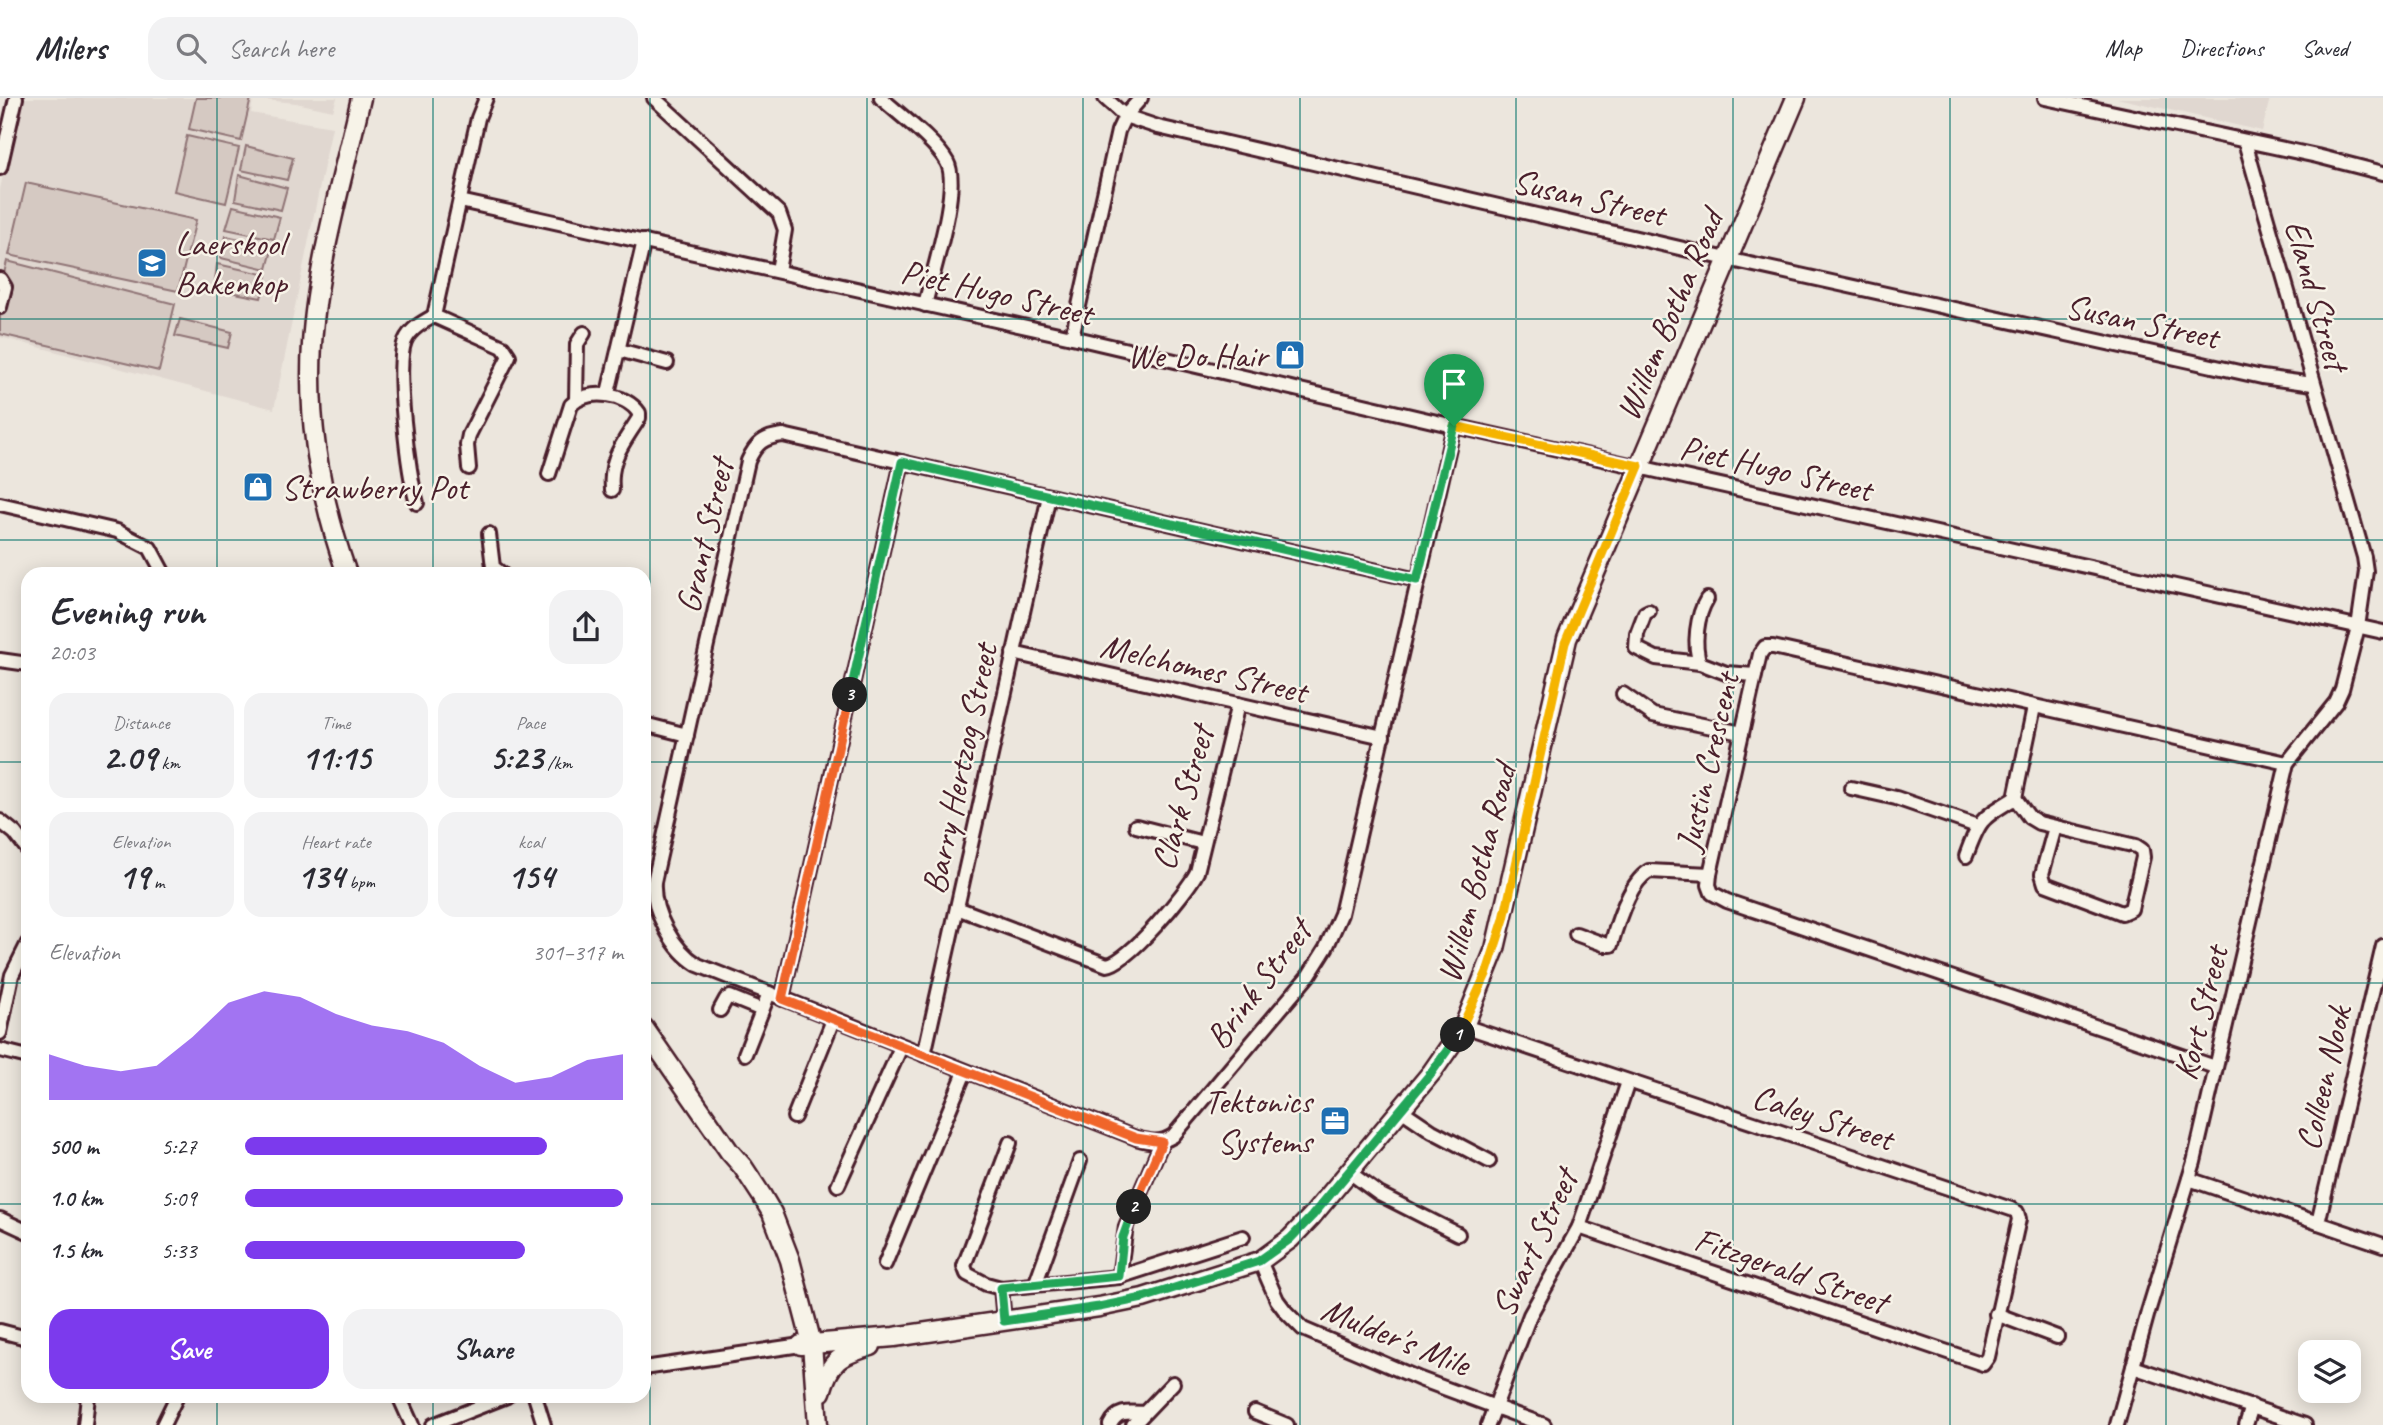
<!DOCTYPE html>
<meta charset="utf-8">
<style>
:root{--surface:#fff;--page:#f2f2f3;--text:#2b2b33;--muted:#7c7c81;--line:#e1e1e2;--accent:#7c3aed}
body{margin:0;font-family:Caveat,sans-serif;background:var(--page);color:var(--text);height:100vh;display:flex;flex-direction:column;font-size:26px;white-space:nowrap}
*{box-sizing:border-box;margin:0}
p{font-size:23px;color:var(--muted)}
.icon{flex:none;width:38px;height:38px;fill:none;stroke:currentColor;stroke-width:2;stroke-linecap:round;stroke-linejoin:round}
.map{position:relative;flex:1;overflow:hidden}
.sheet{position:absolute;left:21px;top:469px;width:630px;height:836px;display:flex;flex-direction:column;background:var(--surface);border-radius:21px;box-shadow:0 4px 18px #0003}
.sheet>*{flex:none}
.tools{position:absolute;left:2298px;top:1242px;display:grid;gap:14px}
.tools a{display:grid;place-items:center;width:63px;height:63px;border-radius:14px;background:var(--surface);box-shadow:0 4px 18px #0003;font-size:35px}
.pin{position:absolute;display:grid;place-items:center;width:60px;height:60px;color:#fff;margin:-72px -30px;border-radius:50% 50% 50% 0;rotate:-45deg;box-shadow:0 0 7px #0007}
.pin .icon{rotate:45deg}
.km{position:absolute;width:35px;height:35px;margin:-18px;border-radius:50%;background:#222;color:#fff;font-size:19px;line-height:35px;text-align:center}
.round{display:grid;place-items:center;flex:none;width:74px;height:74px;border-radius:21px;background:var(--page)}
.headline{display:flex;align-items:center;justify-content:space-between;height:119px;padding:0 28px}
h1{font-size:38px;font-weight:600;line-height:52px}
.stats{display:grid;grid-template-columns:repeat(3,1fr);gap:10px;height:119px;padding:7px 28px}
.stats div{display:grid;align-content:center;border-radius:18px;background:var(--page);text-align:center}
.stats b{font-size:35px;font-weight:600}
.stats small{font-size:19px;font-weight:400}
.stats p{font-size:19px}
.chart{height:196px;padding:14px 28px}
.chart p{display:flex;justify-content:space-between}
.chart svg{width:100%;height:126px;margin-top:7px;fill:var(--accent);opacity:.7}
.primary-button{display:flex;gap:14px;margin-top:auto;padding:14px 28px}
.primary-button a{flex:1;height:80px;border-radius:21px;background:var(--accent);color:#fff;font-size:28px;font-weight:600;line-height:80px;text-align:center}
.primary-button a+a{background:var(--page);color:var(--text)}
ul{padding:0 28px;list-style:none;font-size:23px}
li{display:grid;grid-template-columns:112px 84px 1fr;align-items:center;height:52px}
li i{height:18px;border-radius:9px;background:var(--accent)}
header{display:flex;align-items:center;gap:42px;box-sizing:border-box;height:98px;padding:0 35px;background:var(--surface);border-bottom:2px solid var(--line)}
header strong{font-size:33px}
nav{display:flex;gap:38px;margin-inline-start:auto;font-size:24px}
.search{width:490px;height:63px;background:var(--page);display:flex;align-items:center;gap:18px;box-sizing:border-box;padding:0 24px;border-radius:21px;color:var(--muted);font-size:26px}
.map>svg:first-child{display:block}
.built{fill:#e0d7d0}
.pitch{fill:#d5c9c2;stroke:#907476;stroke-width:2}
.lines{fill:none;stroke-linecap:round;stroke-linejoin:round}
.street-casing{stroke:#4a1f2b;stroke-width:18}
.secondary-casing{stroke:#4a1f2b;stroke-width:23}
.street{stroke:#f7f3e8;stroke-width:12}
.secondary{stroke:#f7f3e8;stroke-width:18}
.split-1-casing{stroke:#fff;stroke-width:14}
.split-2-casing{stroke:#fff;stroke-width:14}
.split-3-casing{stroke:#fff;stroke-width:14}
.split-4-casing{stroke:#fff;stroke-width:14}
.split-1{stroke:#f5b400;stroke-width:9}
.split-2{stroke:#22a559;stroke-width:9}
.split-3{stroke:#f0652b;stroke-width:9}
.split-4{stroke:#22a559;stroke-width:9}
.grid{fill:none;stroke:#0f766e;stroke-width:2;stroke-opacity:0.55}
.labels{text-anchor:middle;stroke-width:5;stroke-linejoin:round;paint-order:stroke}
.street-label{font-size:35px;fill:#4a1f2b;stroke:#f7f3e8}
.poi-label{font-size:35px;fill:#4a1f2b;stroke:#f7f3e8;text-anchor:start}
</style>
<header>
<strong>Milers</strong>
<div class="search"><svg class="icon" aria-label="search" viewBox="0 0 24 24"><circle cx="10" cy="10" r="6"/><path d="M15 15l6 6"/></svg>Search here</div>
<nav><a>Map</a><a>Directions</a><a>Saved</a></nav>
</header>
<div class="map">
<svg width="2383" height="1327" viewBox="0 0 2383 1327">
<rect width="100%" height="100%" fill="#ece6dd"/>
<filter id="ink" filterUnits="userSpaceOnUse"><feTurbulence type="fractalNoise" baseFrequency=".0143" numOctaves="2"/><feDisplacementMap in="SourceGraphic" scale="14" xChannelSelector="R" yChannelSelector="G"/><feConvolveMatrix kernelMatrix="1 2 1 2 8 2 1 2 1" color-interpolation-filters="sRGB"/></filter>
<g filter="url(#ink)">
<g class="built">
<path d="M20 0H253L251 15 332 29 274 311 0 239V91Z"/>
<path d="M265 0H337L333 13 296 5 265 2Z"/>
<path d="M2117 0H2270L2262 33Z"/>
</g>
<g class="pitch">
<path d="M196 0H251L241 43 189 31Z"/>
<path d="M187 38 239 50 226 105 174 93Z"/>
<path d="M246 48 293 60 287 82 241 72Z"/>
<path d="M239 77 287 90 281 112 235 102Z"/>
<path d="M26 85 196 122 178 193 9 157Z"/>
<path d="M233 108 280 119 274 141 226 131Z"/>
<path d="M226 138 273 148 267 171 221 160Z"/>
<path d="M7 163 175 206 159 273 0 236V192Z"/>
<path d="M217 166 267 177 261 200 214 191Z"/>
<path d="M180 221 232 234 228 250 175 238Z"/>
</g>
<g class="lines">
<g class="street-casing">
<g id="street">
<path d="M654 0 779 115 785 132 778 173"/>
<path d="M881 0C899 16 936 44 947 64 961 89 932 176 925 207"/>
<path d="M1105 0 1125 18 1158 29 1727 161 2262 279 2313 286"/>
<path d="M2045 0 2317 58 2383 75"/>
<path d="M0 70 16 0"/>
<path d="M460 103 1072 239 1454 328 2383 534"/>
<path d="M0 181 5 189 0 209"/>
<path d="M1072 239 1118 33 1125 18 1141 0"/>
<path d="M619 252 667 265"/>
<path d="M608 295 644 143"/>
<path d="M576 302 577 246 584 235"/>
<path d="M469 370 467 347 469 337 509 258 503 249 434 218 478 20 486 0"/>
<path d="M549 376 571 307C588 290 626 295 639 315V320C623 346 609 360 612 392"/>
<path d="M417 405C408 377 395 267 405 243 410 231 423 224 434 218"/>
<path d="M0 406 117 433 150 450 164 476"/>
<path d="M489 436 493 469 502 476"/>
<path d="M1417 482 783 337C764 339 756 345 748 363L654 784C652 814 673 852 698 867L1136 1040C1150 1044 1160 1046 1173 1038L1309 877 1326 850 1341 816 1454 328"/>
<path d="M1707 501C1697 517 1693 547 1700 565L1726 575 1755 577"/>
<path d="M1649 513 1645 515 1637 536 1636 550 1656 560 1700 565"/>
<path d="M1013 555 1383 639"/>
<path d="M0 562 28 566"/>
<path d="M1623 596 1653 617 1742 635"/>
<path d="M644 626 687 637"/>
<path d="M1851 690 1896 700 1977 728"/>
<path d="M2015 700 2029 719 2039 725 2136 748 2142 752 2143 759 2131 811 2122 815 2045 786 2042 776 2055 729"/>
<path d="M2015 700 2034 609"/>
<path d="M0 723 15 735 28 752"/>
<path d="M1136 728 1203 745"/>
<path d="M1966 758C1980 720 1981 721 2015 700"/>
<path d="M957 810 1107 867C1128 865 1187 794 1197 774L1238 606"/>
<path d="M1576 836 1606 847H1611C1617 825 1629 785 1649 773L1710 776"/>
<path d="M782 901 902 364"/>
<path d="M720 912 726 901 730 899 762 912"/>
<path d="M1464 928 2011 1111 2017 1114 2019 1121 1988 1259 1983 1266 1579 1129"/>
<path d="M0 935 12 877 28 845"/>
<path d="M0 952 28 959"/>
<path d="M745 956 769 895"/>
<path d="M924 957 1049 398"/>
<path d="M2215 969 1727 803 1712 795 1709 787 1710 776 1760 556 1765 549H1773L2287 665"/>
<path d="M1401 1012 1432 1033 1489 1063"/>
<path d="M794 1019 833 922"/>
<path d="M1010 1045 964 1168 967 1176 986 1186 1001 1190 1119 1179 1243 1139"/>
<path d="M1349 1074 1379 1096 1458 1136"/>
<path d="M2189 1081 2383 1147"/>
<path d="M838 1087 901 949"/>
<path d="M0 1121 28 1134"/>
<path d="M2318 1125 2383 848"/>
<path d="M1260 1163 1277 1202 1286 1214 1303 1231 1420 1281 1544 1327"/>
<path d="M885 1166 965 974"/>
<path d="M1119 1179 1126 1128 1162 1044"/>
<path d="M1035 1187 1080 1063"/>
<path d="M1001 1190 1004 1223"/>
<path d="M1996 1216 2057 1239"/>
<path d="M0 1233 23 1239 28 1243"/>
<path d="M2133 1269 2305 1327"/>
<path d="M644 1270 801 1247"/>
<path d="M399 1298 412 1327"/>
<path d="M535 1298 544 1327"/>
<path d="M1255 1314 1287 1327"/>
<path d="M85 1327 88 1298"/>
<path d="M163 1327 177 1298"/>
<path d="M433 1327 507 1298"/>
<path d="M1110 1327C1117 1312 1129 1314 1143 1315"/>
<path d="M1133 1327 1173 1285"/>
<path d="M1488 1327 1530 1217 1579 1129 1628 984"/>
<path d="M2117 1327 2148 1214 2194 1064 2287 665 2336 604 2342 591 2358 529 2366 473 2364 459 2245 44"/>
<path d="M2246 1327 2252 1308"/>
</g>
</g>
<g class="secondary-casing">
<g id="secondary">
<path d="M347 476C321 402 307 325 312 246 317 166 343 79 361 0"/>
<path d="M644 930 729 1053 743 1069 762 1098 772 1115 790 1162 812 1246 818 1327"/>
<path d="M801 1247 894 1239 1099 1209 1143 1200 1260 1163 1290 1141 1312 1118 1432 974 1464 928 1495 851 1567 541 1796 0"/>
<path d="M821 1294C830 1262 840 1257 871 1248"/>
</g>
</g>
<use href="#street" class="street"/>
<use href="#secondary" class="secondary"/>
</g>
</g>
<g class="lines" filter="url(#ink)">
<g class="split-1-casing">
<path id="split-1" d="M1454 328 1639 368 1565 545 1504 821 1487 874 1458 937"/>
</g>
<g class="split-2-casing">
<path id="split-2" d="M1134 1109 1123 1139 1119 1178 1001 1190 1004 1223 1099 1209 1143 1200 1259 1163 1290 1141 1312 1118 1432 974 1458 937"/>
</g>
<g class="split-3-casing">
<path id="split-3" d="M850 597 782 901 1136 1040 1162 1044 1134 1109"/>
</g>
<g class="split-4-casing">
<path id="split-4" d="M850 597 902 364 1417 482 1454 328"/>
</g>
<use href="#split-1" class="split-1"/>
<use href="#split-2" class="split-2"/>
<use href="#split-3" class="split-3"/>
<use href="#split-4" class="split-4"/>
</g>
<path class="grid" d="M217 0V476M433 0V476M650 0V1327M867 0V1327M1083 0V1327M1300 0V1327M1516 0V1327M1733 0V1327M1950 0V1327M2166 0V1327M0 221H2383M0 442H2383M0 664H28M644 664H2383M0 885H28M644 885H2383M0 1106H28M644 1106H2383M217 1298V1327M433 1298V1327"/>
<defs>
<g id="school-square" transform="scale(1.575)"><rect x="-9" y="-9" width="18" height="18" rx="4" fill="#1f6fb2" stroke="#f7f3e8"/><path d="M0-5L7-2L0 1L-7-2ZM-4 1L0 2.5L4 1V4Q0 6-4 4Z" fill="#fff"/></g>
<g id="shop-square" transform="scale(1.575)"><rect x="-9" y="-9" width="18" height="18" rx="4" fill="#1f6fb2" stroke="#f7f3e8"/><path d="M-5-2.5h2.3a2.7 3.5 0 0 1 5.4 0H5L5.5 6h-11ZM-1.5-2.5h3a1.5 2.3 0 0 0-3 0Z" fill="#fff"/></g>
<g id="office-square" transform="scale(1.575)"><rect x="-9" y="-9" width="18" height="18" rx="4" fill="#1f6fb2" stroke="#f7f3e8"/><path d="M-6-3h4V-5.5h4V-3h4V5H-6ZM-1-4.5V-3h2v-1.5ZM-6 0V1H6V0Z" fill="#fff"/></g>
</defs>
<g fill-rule="evenodd">
<use href="#school-square" x="152" y="165"/>
<use href="#shop-square" x="1290" y="257"/>
<use href="#shop-square" x="258" y="389"/>
<use href="#office-square" x="1335" y="1023"/>
</g>
<g class="labels">
<g class="street-label">
<text transform="translate(1589 99) rotate(13)" y="12">Susan Street</text>
<text transform="translate(997 194) rotate(13)" y="12">Piet Hugo Street</text>
<text transform="translate(2317 197) rotate(74)" y="12">Eland Street</text>
<text transform="translate(1669 217) rotate(-67)" y="12">Willem Botha Road</text>
<text transform="translate(2142 223) rotate(12)" y="12">Susan Street</text>
<text transform="translate(1776 370) rotate(13)" y="12">Piet Hugo Street</text>
<text transform="translate(704 438) rotate(-77)" y="12">Grant Street</text>
<text transform="translate(1204 570) rotate(13)" y="12">Melchomes Street</text>
<text transform="translate(1707 664) rotate(-77)" y="12">Justin Crescent</text>
<text transform="translate(959 671) rotate(-78)" y="12">Barry Hertzog Street</text>
<text transform="translate(1182 700) rotate(-74)" y="12">Clark Street</text>
<text transform="translate(1476 775) rotate(-75)" y="12">Willem Botha Road</text>
<text transform="translate(1258 886) rotate(-53)" y="12">Brink Street</text>
<text transform="translate(2200 915) rotate(-76)" y="12">Kort Street</text>
<text transform="translate(2323 980) rotate(-77)" y="12">Colleen Nook</text>
<text transform="translate(1823 1019) rotate(18)" y="12">Caley Street</text>
<text transform="translate(1534 1145) rotate(-65)" y="12">Swart Street</text>
<text transform="translate(1791 1172) rotate(19)" y="12">Fitzgerald Street</text>
<text transform="translate(1396 1238) rotate(22)" y="12">Mulder's Mile</text>
</g>
<g class="poi-label">
<text x="175" y="157">Laerskool<tspan x="175" dy="40">Bakenkop</tspan></text>
<text x="1267" y="269" text-anchor="end">We Do Hair</text>
<text x="281" y="401">Strawberry Pot</text>
<text x="1312" y="1015" text-anchor="end">Tektonics<tspan x="1312" dy="40">Systems</tspan></text>
</g>
</g>
</svg>
<div class="tools">
<a><svg class="icon" aria-label="layers" viewBox="0 0 24 24"><path d="M12 4l9 5-9 5-9-5zM3 14l9 5 9-5"/></svg></a>
</div>
<div class="pin" style="left:1454px;top:328px;background:#1e9e55"><svg class="icon" aria-label="arrive" viewBox="0 0 24 24"><path d="M6 21V4h12l-3 4 3 4H6"/></svg></div>
<b class="km" style="left:1458px;top:937px">1</b>
<b class="km" style="left:1134px;top:1109px">2</b>
<b class="km" style="left:850px;top:597px">3</b>
<section class="sheet">
<div class="headline"><div><h1>Evening run</h1><p>20:03</p></div><a class="round"><svg class="icon" aria-label="share" viewBox="0 0 24 24"><path d="M12 15V3M7 8l5-5 5 5M5 13v7h14v-7"/></svg></a></div>
<div class="stats">
<div><p>Distance</p><b>2.09<small> km</small></b></div>
<div><p>Time</p><b>11:15</b></div>
<div><p>Pace</p><b>5:23<small> /km</small></b></div>
</div>
<div class="stats">
<div><p>Elevation</p><b>19<small> m</small></b></div>
<div><p>Heart rate</p><b>134<small> bpm</small></b></div>
<div><p>kcal</p><b>154</b></div>
</div>
<div class="chart"><p><span>Elevation</span>301–317 m</p>
<svg viewBox="0 0 160 44" preserveAspectRatio="none"><path d="M0 44V28L10 32L20 34L30 32L40 22L50 10L60 6L70 8L80 14L90 18L100 20L110 24L120 32L130 38L140 36L150 30L160 28V44z"/></svg>
</div>
<ul>
<li><b>500 m</b>5:27<i style="width:80%"></i></li>
<li><b>1.0 km</b>5:09<i style="width:100%"></i></li>
<li><b>1.5 km</b>5:33<i style="width:74%"></i></li>
</ul>
<div class="primary-button"><a>Save</a><a>Share</a></div>
</section>
</div>
